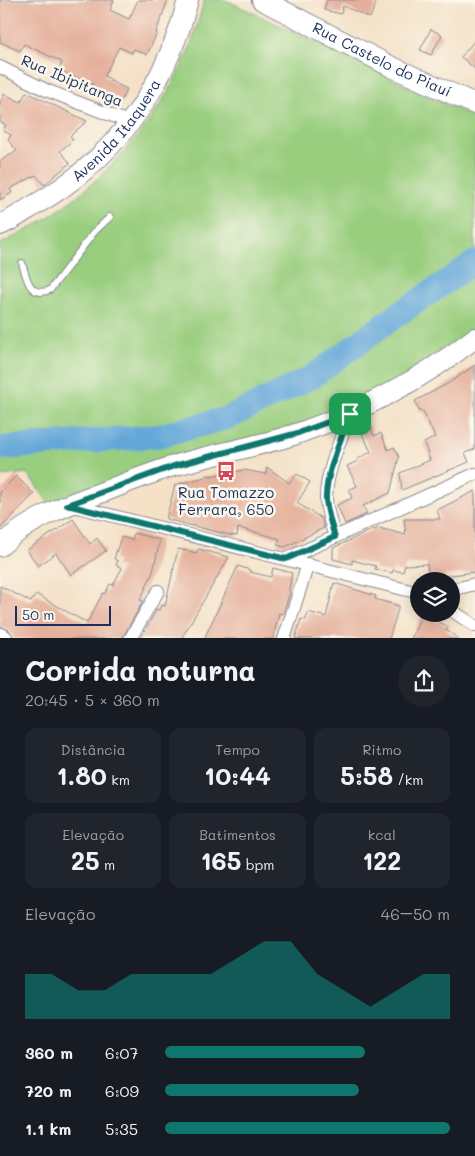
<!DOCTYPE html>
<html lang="pt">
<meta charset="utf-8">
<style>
:root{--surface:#171b24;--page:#20242c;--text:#f1f3f6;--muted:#9ea1a6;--accent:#0f766e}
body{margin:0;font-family:Mali,sans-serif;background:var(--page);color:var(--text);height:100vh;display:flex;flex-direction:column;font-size:19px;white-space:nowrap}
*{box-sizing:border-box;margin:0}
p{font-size:16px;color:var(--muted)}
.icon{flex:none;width:28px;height:28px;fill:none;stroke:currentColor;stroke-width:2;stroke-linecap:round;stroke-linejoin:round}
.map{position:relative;height:638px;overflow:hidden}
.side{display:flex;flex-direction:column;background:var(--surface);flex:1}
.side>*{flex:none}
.tools{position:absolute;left:410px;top:572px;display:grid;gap:10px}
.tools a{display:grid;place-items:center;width:50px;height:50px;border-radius:50%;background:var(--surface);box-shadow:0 2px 12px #0003;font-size:25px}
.scale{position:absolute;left:15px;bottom:12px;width:96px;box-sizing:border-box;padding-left:5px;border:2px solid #1b2f5e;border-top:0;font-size:14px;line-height:18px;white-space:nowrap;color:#1b2f5e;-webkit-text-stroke:4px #fbf7ec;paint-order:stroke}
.pin{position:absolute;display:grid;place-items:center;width:42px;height:42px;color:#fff;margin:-21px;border-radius:10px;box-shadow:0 2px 8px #0006}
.round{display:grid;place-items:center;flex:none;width:52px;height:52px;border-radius:26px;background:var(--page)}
.overview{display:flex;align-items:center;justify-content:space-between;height:85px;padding:0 25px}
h1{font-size:28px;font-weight:700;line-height:38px}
.figures{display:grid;grid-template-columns:repeat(3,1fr);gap:8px;height:85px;padding:5px 25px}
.figures div{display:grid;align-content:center;border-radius:12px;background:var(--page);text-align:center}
.figures b{font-size:25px;font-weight:700}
.figures small{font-size:14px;font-weight:400}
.figures p{font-size:14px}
.chart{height:140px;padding:10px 25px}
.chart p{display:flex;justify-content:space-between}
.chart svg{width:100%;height:90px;margin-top:5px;fill:var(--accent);opacity:.7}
ul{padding:0 25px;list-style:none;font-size:16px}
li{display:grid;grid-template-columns:80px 60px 1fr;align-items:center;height:38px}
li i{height:12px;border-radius:6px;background:var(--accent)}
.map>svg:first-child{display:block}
.green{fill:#99ce7e;stroke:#5a7e6e}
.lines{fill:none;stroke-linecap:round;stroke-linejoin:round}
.river{stroke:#64a7d9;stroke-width:24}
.building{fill:#e5b09b}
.lane-casing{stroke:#888892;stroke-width:8}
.street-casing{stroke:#888892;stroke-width:14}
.secondary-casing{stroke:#888892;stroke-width:21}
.primary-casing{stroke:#888892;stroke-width:22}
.lane{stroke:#fff;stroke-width:6}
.street{stroke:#fff;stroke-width:12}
.secondary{stroke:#fff;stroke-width:19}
.primary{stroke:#fff;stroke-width:20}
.route-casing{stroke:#fff;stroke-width:10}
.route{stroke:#0f766e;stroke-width:6}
.labels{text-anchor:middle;stroke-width:5;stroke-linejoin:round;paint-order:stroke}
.street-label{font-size:15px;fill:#1b2f5e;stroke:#fbf7ec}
.poi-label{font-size:15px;fill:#1b2f5e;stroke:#fbf7ec}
</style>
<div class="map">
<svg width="475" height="639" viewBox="0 0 475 639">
<rect width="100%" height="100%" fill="#fbf7ec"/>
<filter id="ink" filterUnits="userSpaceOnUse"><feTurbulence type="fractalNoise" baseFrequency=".02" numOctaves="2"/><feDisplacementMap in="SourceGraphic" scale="10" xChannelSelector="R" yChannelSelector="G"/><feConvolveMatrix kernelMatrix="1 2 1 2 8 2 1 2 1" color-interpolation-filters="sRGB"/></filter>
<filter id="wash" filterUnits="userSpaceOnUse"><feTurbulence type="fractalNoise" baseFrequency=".0096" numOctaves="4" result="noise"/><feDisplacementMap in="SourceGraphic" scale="20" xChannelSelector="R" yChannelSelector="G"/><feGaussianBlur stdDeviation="1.12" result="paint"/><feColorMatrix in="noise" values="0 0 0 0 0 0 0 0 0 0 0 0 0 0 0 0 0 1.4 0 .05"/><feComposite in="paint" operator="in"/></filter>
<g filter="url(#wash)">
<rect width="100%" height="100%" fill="#f4e1c6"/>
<path class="green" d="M204 0H226L475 118V341L403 388 55 512 27 473 0 476V244C17 235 35 227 50 216 111 175 165 113 191 44 196 30 200 15 204 0Z"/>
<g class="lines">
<path class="river" d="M0 448 158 436 228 418 312 377 397 315 475 262"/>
</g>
<g id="blocks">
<g class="building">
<path d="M0 0H114L110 10 129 19 138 0H168L156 32 157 33 147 55 134 49 132 53 119 47 104 76 111 79 110 81 127 89 117 109 104 104 106 100 101 97 102 94 92 89 94 85 59 70 62 62 24 44 20 51 0 42Z"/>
<path d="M327 0H377L370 18 343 6 341 14 324 10Z"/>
<path d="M431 29 442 35 431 55 420 50Z"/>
<path d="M475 40V69L461 57Z"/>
<path d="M26 92 87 121 70 136 73 140 60 151 70 163 44 185 36 175 10 189 12 193 0 200V161L17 151 8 140 11 135 3 130 6 125 0 122V103L4 94 21 102Z"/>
<path d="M475 365V449L465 453 469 462 402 490 400 473 430 460 424 443 435 437 423 411 420 412 415 401 449 383Z"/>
<path d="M369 424 374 436 381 433 388 450 394 447 399 457 390 493 363 506 367 514 345 524 337 505 352 498 349 490 357 486 347 466 358 461 357 459 371 452 360 429Z"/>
<path d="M267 467 289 483 297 474 310 482 297 503 321 518 324 528 285 547 277 545 280 539 266 535 238 528 237 536 229 535 166 519 175 485 205 477 206 475 210 476 244 470 266 474Z"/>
<path d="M16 476 34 494 0 529V492Z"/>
<path d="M475 491V572L444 576 445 579H429L427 564 405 565 403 572 393 570 392 573 375 569 376 566 352 560V564L333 559V548L374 529V530L379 528 406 535 404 519H440L437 510Z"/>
<path d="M73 519 90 544 97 538 106 551 71 575 56 553 38 566 27 550Z"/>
<path d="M134 533 160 540 153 572 140 600 143 601 122 639H15L9 630 0 626V586L31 602 36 594 87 623 103 593 105 594 110 584 113 585 122 568 116 565 118 561 114 559 121 537 132 540Z"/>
<path d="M178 549 197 553 198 549 229 557 181 639H140L157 609 159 610 161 605 165 606Z"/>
<path d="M238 566 250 570V572L271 577 273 568 292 573 289 589 290 592 283 614 279 613 273 639H204Z"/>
<path d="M334 583 376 596 375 599 399 606 389 639H295L301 619 306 620 308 612 326 617Z"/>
<path d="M422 614 449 627 446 630 459 639H411Z"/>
</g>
</g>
</g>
<g filter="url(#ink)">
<use href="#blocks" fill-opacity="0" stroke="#888892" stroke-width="1"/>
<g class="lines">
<g class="lane-casing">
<path id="lane" d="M22 263C27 279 29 298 50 290L95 231 110 217"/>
</g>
<g class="street-casing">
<g id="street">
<path d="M0 67 46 90 131 123"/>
<path d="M70 505 419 593"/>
<path d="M335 537C331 525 327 512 326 499 325 475 342 436 350 414"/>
<path d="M286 559 475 474"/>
<path d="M451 590 475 584"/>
<path d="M451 610 475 626"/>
<path d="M130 639 158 591"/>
<path d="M284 639 308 564"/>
</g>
</g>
<g class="secondary-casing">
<path id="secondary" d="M0 637 3 639"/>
</g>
<g class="primary-casing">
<g id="primary">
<path id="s1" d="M262 0 392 67 475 104"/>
<path id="s2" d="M0 225C12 220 22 213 33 206 114 160 165 89 188 0"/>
<path d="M0 546C30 519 65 505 103 492 126 483 150 473 174 466 215 453 258 447 299 433 362 411 422 379 475 338"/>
</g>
</g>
<use href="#lane" class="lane"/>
<use href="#street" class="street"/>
<use href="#secondary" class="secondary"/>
<use href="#primary" class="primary"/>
</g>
</g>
<g class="lines" filter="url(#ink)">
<g class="route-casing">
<path id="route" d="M350 414C342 437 325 475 326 499 327 512 331 524 335 537L286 559 67 505 174 466 298 433Z"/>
</g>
<use href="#route" class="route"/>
</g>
<defs>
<g id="bus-bare" transform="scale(1.5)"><path d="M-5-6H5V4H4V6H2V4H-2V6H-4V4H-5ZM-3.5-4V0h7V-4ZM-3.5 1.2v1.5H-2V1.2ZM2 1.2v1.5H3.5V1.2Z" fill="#d1495b" stroke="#fbf7ec" stroke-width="2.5" paint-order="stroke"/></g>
</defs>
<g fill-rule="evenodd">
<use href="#bus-bare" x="226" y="471"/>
</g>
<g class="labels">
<g class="street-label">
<text dy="5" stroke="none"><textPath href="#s1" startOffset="134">Rua Castelo do Piauí</textPath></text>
<text transform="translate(72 81) rotate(23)" y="5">Rua Ibipitanga</text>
<text dy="5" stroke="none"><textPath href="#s2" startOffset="152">Avenida Itaquera</textPath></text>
</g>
<g class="poi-label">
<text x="226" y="498">Rua Tomazzo<tspan x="226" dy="17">Ferrara, 650</tspan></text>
</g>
</g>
</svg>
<div class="tools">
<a><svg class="icon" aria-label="layers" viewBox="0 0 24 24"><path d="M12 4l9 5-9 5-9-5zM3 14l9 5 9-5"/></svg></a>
</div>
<div class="scale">50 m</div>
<div class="pin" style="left:350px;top:414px;background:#1e9e55"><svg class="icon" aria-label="arrive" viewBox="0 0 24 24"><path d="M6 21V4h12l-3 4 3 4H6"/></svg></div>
</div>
<section class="side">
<div class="overview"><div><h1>Corrida noturna</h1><p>20:45 · 5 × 360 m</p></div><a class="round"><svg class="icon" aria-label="share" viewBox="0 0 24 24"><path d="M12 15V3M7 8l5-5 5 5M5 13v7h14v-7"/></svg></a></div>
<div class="figures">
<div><p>Distância</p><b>1.80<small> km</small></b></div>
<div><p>Tempo</p><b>10:44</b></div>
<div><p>Ritmo</p><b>5:58<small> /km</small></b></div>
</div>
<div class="figures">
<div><p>Elevação</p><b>25<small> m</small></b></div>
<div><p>Batimentos</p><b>165<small> bpm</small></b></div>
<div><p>kcal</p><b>122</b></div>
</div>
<div class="chart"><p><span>Elevação</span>46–50 m</p>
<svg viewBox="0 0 160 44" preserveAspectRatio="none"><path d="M0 44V22L10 22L20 30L30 30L40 22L50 22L60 22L70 22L80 14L90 6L100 6L110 22L120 30L130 38L140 30L150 22L160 22V44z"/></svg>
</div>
<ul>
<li><b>360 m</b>6:07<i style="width:70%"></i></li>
<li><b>720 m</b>6:09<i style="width:68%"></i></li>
<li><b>1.1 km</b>5:35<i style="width:100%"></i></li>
</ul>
</section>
